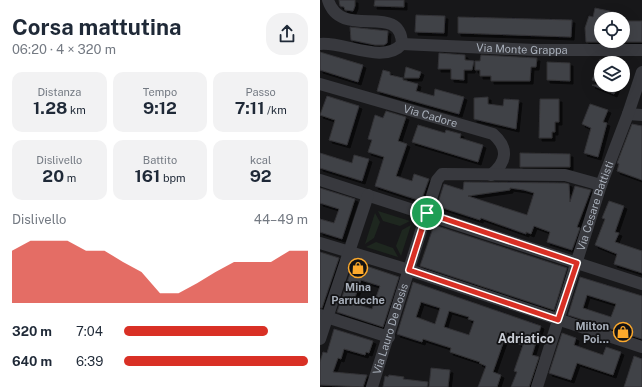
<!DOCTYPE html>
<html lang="it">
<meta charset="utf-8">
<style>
:root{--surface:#fff;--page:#f2f2f3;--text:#1f2937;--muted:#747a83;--accent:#d93025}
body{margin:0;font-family:"Public Sans",sans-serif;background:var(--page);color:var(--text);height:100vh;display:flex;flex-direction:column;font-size:15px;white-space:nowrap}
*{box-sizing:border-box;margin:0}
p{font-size:13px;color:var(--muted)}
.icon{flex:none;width:22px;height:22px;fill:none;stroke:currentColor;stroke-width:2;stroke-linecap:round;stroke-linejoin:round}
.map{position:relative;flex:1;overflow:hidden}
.drawer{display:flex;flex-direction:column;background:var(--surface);width:320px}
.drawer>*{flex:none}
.controls{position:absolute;left:274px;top:12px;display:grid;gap:8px}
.controls a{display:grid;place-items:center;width:36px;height:36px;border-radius:50%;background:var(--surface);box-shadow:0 4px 16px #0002;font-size:20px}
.pin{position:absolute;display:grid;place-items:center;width:34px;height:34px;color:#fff;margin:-17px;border:2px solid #fff;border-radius:50%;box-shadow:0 1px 4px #0007}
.round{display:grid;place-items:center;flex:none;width:42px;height:42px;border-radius:16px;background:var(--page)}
.headline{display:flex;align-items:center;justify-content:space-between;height:68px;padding:0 12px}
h1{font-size:22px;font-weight:700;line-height:30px}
.figures{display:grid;grid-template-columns:repeat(3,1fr);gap:6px;height:68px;padding:4px 12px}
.figures div{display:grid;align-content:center;border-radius:10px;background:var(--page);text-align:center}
.figures b{font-size:17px;font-weight:700}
.figures small{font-size:11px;font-weight:400}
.figures p{font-size:11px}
.chart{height:112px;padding:8px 12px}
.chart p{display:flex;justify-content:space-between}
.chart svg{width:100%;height:72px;margin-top:4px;fill:var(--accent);opacity:.7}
ul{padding:0 12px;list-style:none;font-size:13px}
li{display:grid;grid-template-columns:64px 48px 1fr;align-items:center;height:30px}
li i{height:10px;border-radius:5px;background:var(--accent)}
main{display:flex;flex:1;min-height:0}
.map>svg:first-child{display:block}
.green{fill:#1e271f}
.building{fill:#414246;stroke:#313135;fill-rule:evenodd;filter:url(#shadow)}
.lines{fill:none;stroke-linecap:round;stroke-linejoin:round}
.minor{stroke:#38393e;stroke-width:12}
.route-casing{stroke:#fff;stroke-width:8}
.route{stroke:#d93025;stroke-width:5}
.labels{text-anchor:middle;stroke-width:3.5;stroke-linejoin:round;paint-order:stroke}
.street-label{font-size:11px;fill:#a8afba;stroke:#121214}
.poi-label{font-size:11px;font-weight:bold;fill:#a8afba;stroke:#121214}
.quarter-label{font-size:13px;font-weight:bold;fill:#c9cdd5;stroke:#121214}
</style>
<main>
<section class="drawer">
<div class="headline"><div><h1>Corsa mattutina</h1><p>06:20 · 4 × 320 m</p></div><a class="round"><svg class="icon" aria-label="share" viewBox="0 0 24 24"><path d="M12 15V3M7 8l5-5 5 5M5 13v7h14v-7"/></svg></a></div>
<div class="figures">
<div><p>Distanza</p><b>1.28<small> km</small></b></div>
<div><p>Tempo</p><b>9:12</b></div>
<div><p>Passo</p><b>7:11<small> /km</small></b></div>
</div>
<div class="figures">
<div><p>Dislivello</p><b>20<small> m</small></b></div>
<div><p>Battito</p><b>161<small> bpm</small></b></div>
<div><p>kcal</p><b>92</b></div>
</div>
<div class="chart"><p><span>Dislivello</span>44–49 m</p>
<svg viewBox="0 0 160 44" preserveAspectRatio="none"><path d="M0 44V12L10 6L20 6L30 6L40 12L50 12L60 19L70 25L80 38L90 38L100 32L110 25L120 19L130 19L140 19L150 12L160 12V44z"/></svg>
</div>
<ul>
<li><b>320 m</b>7:04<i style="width:78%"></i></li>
<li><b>640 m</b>6:39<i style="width:100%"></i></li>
</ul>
</section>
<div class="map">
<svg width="322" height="387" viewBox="0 0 322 387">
<defs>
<filter id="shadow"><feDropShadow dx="3" dy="3" stdDeviation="0" flood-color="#0009"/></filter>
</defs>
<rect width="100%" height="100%" fill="#171719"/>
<g class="green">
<path d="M58 211 90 221 80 226 63 221Z"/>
<path d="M55 213 60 222 54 238 45 244Z"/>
<path d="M91 225 81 256 76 246 82 230Z"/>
<path d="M56 242 73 248 78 257 46 247Z"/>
</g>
<g class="building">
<path d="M19 0H35V6L33 11 25 10 24 7 20 6Z"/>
<path d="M55 0H84V7L54 6Z"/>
<path d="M275 8 294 12 292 19H281V42H266L265 28 269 16 273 17Z"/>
<path d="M96 15 125 16 124 33 95 32Z"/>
<path d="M138 17 252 20 251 37 138 33Z"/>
<rect x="303" y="21" width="19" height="21"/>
<path d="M30 27 68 31 67 43 64 45H55L31 40Z"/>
<path d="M0 52 43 65 38 82 0 70Z"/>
<path d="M119 53 145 55V60L154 61 152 70H144V80L131 79V69H118Z"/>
<path d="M161 55 217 58 216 67H211L210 81H171V76H160V70H155V61H160Z"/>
<path d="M280 59H281V83L272 80Z"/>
<path d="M227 62 250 63V81L227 80Z"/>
<path d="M86 67 101 72 99 78H84Z"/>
<path d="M63 70 70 72V75L83 78V80L98 84 96 91 114 96 115 89 144 97 139 114 57 91Z"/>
<path d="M272 85H298L294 94Z"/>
<path d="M7 96 39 106 27 145 9 140 15 120 0 115Z"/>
<path d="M168 97V104L183 106 184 99 199 100 196 129 154 119V98Z"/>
<path d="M220 99H239V122H235V132H232V138H219Z"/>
<path d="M270 104 288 110 283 122 287 123 278 157 264 153 271 128 262 124Z"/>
<path d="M66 111 86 117 78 141 87 144 76 176 92 181 94 174 109 179 101 201 55 186 64 157 48 152 52 140 48 139 55 115 63 118Z"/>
<path d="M312 124 322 126V180L297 171 299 164 297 163Z"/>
<path d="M98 125 125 133 126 130 141 134 140 138 163 145 158 162 92 142Z"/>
<path d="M0 153 32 163 34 155 49 159 42 181 0 168Z"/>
<path d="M200 153 250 154V167H200Z"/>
<path d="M144 182 245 183 249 184 250 202 255 186 271 190 257 227 260 228 252 250 227 242 230 232 214 226 211 234 206 232V234L172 222 161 218 160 220 117 206 124 184 143 190ZM190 188 204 190 214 193 207 215 148 196 190 190Z"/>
<path d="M0 188 35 199 22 239 0 232V219L14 223 19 209 0 203Z"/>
<path d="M289 201 304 206 295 232 299 233 295 242 322 251V273L294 264 297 254 275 245 285 219 282 218Z"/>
<path d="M114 225 247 268 234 310 100 266Z"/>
<path d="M0 252 19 258 2 308H0Z"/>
<path d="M34 262 79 277 63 327 17 312ZM41 280 60 286 52 309 33 303Z"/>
<path d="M260 277 322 296V339L248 315ZM267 295 296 304 291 317 263 308Z"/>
<path d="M93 282 221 326 212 355 219 357 209 387H191L197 372 194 371 203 345 198 344 200 337 187 332 173 372 181 375 177 387H158L166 366 159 363 160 362 130 352 131 348 103 339 102 342 77 334ZM101 302 120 308 115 324 96 317ZM129 311 149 317 148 319 154 321 149 335 124 327Z"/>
<path d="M14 329 53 341 49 353 46 352 45 355 24 349 21 359 18 358 13 372 47 375 43 387 0 385V362L3 352 7 353Z"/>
<path d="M242 333 256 338 254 345 283 355 286 347 301 352 293 375 257 363 251 380 229 373Z"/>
<path d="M314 356 322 359V387H304Z"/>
<path d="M111 368 130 370 128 387H109Z"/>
<path d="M69 375 84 377 83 379 108 382 107 387H63L65 376 68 377Z"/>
</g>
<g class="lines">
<g class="minor">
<path d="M0 44C23 41 64 65 82 44 81 0 21 42 8 0"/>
<path id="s1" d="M82 44 215 50H322"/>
<path id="s2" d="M0 84 173 134C189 148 187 162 171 175"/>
<path d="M308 114 322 115"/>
<path d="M0 180 322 284"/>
<path d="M0 243 89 270 322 347"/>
<path d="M0 315 69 337"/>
<path d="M0 339 48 195"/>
<path id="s3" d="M52 387 117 180 122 174 245 175 281 185"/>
<path id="s4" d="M217 387 281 185 308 114 322 72"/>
</g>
</g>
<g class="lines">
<g class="route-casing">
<path id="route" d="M107 213 257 263 238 320 89 270Z"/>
</g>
<use href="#route" class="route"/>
</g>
<defs>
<g id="shop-ring" transform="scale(1)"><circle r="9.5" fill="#121214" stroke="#fca92c" stroke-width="1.5"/><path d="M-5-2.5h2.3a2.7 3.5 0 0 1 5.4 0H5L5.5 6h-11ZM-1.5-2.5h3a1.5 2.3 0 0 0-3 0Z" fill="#fca92c"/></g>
</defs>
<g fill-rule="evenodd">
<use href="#shop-ring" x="38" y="268"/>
<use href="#shop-ring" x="303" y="332"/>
</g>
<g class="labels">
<g class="street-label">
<text dy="4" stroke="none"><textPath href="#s1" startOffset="120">Via Monte Grappa</textPath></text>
<text dy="4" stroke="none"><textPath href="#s2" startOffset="115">Via Cadore</textPath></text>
<text dy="4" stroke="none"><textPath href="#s4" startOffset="190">Via Cesare Battisti</textPath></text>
<text dy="4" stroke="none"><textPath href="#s3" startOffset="61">Via Lauro De Bosis</textPath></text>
</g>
<g class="poi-label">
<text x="38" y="291">Mina<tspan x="38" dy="13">Parrucche</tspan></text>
<text x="289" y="330" text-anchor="end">Milton<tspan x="289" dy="13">Poi...</tspan></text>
</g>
<g class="quarter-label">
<text x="206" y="343">Adriatico</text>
</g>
</g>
</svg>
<div class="controls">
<a><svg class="icon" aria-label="locate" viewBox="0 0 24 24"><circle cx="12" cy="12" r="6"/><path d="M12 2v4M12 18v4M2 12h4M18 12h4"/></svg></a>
<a><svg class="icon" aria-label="layers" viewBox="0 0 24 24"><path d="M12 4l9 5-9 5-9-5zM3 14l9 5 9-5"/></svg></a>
</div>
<div class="pin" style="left:107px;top:213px;background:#1e9e55"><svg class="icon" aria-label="arrive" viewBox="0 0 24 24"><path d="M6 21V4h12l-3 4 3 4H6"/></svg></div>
</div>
</main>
